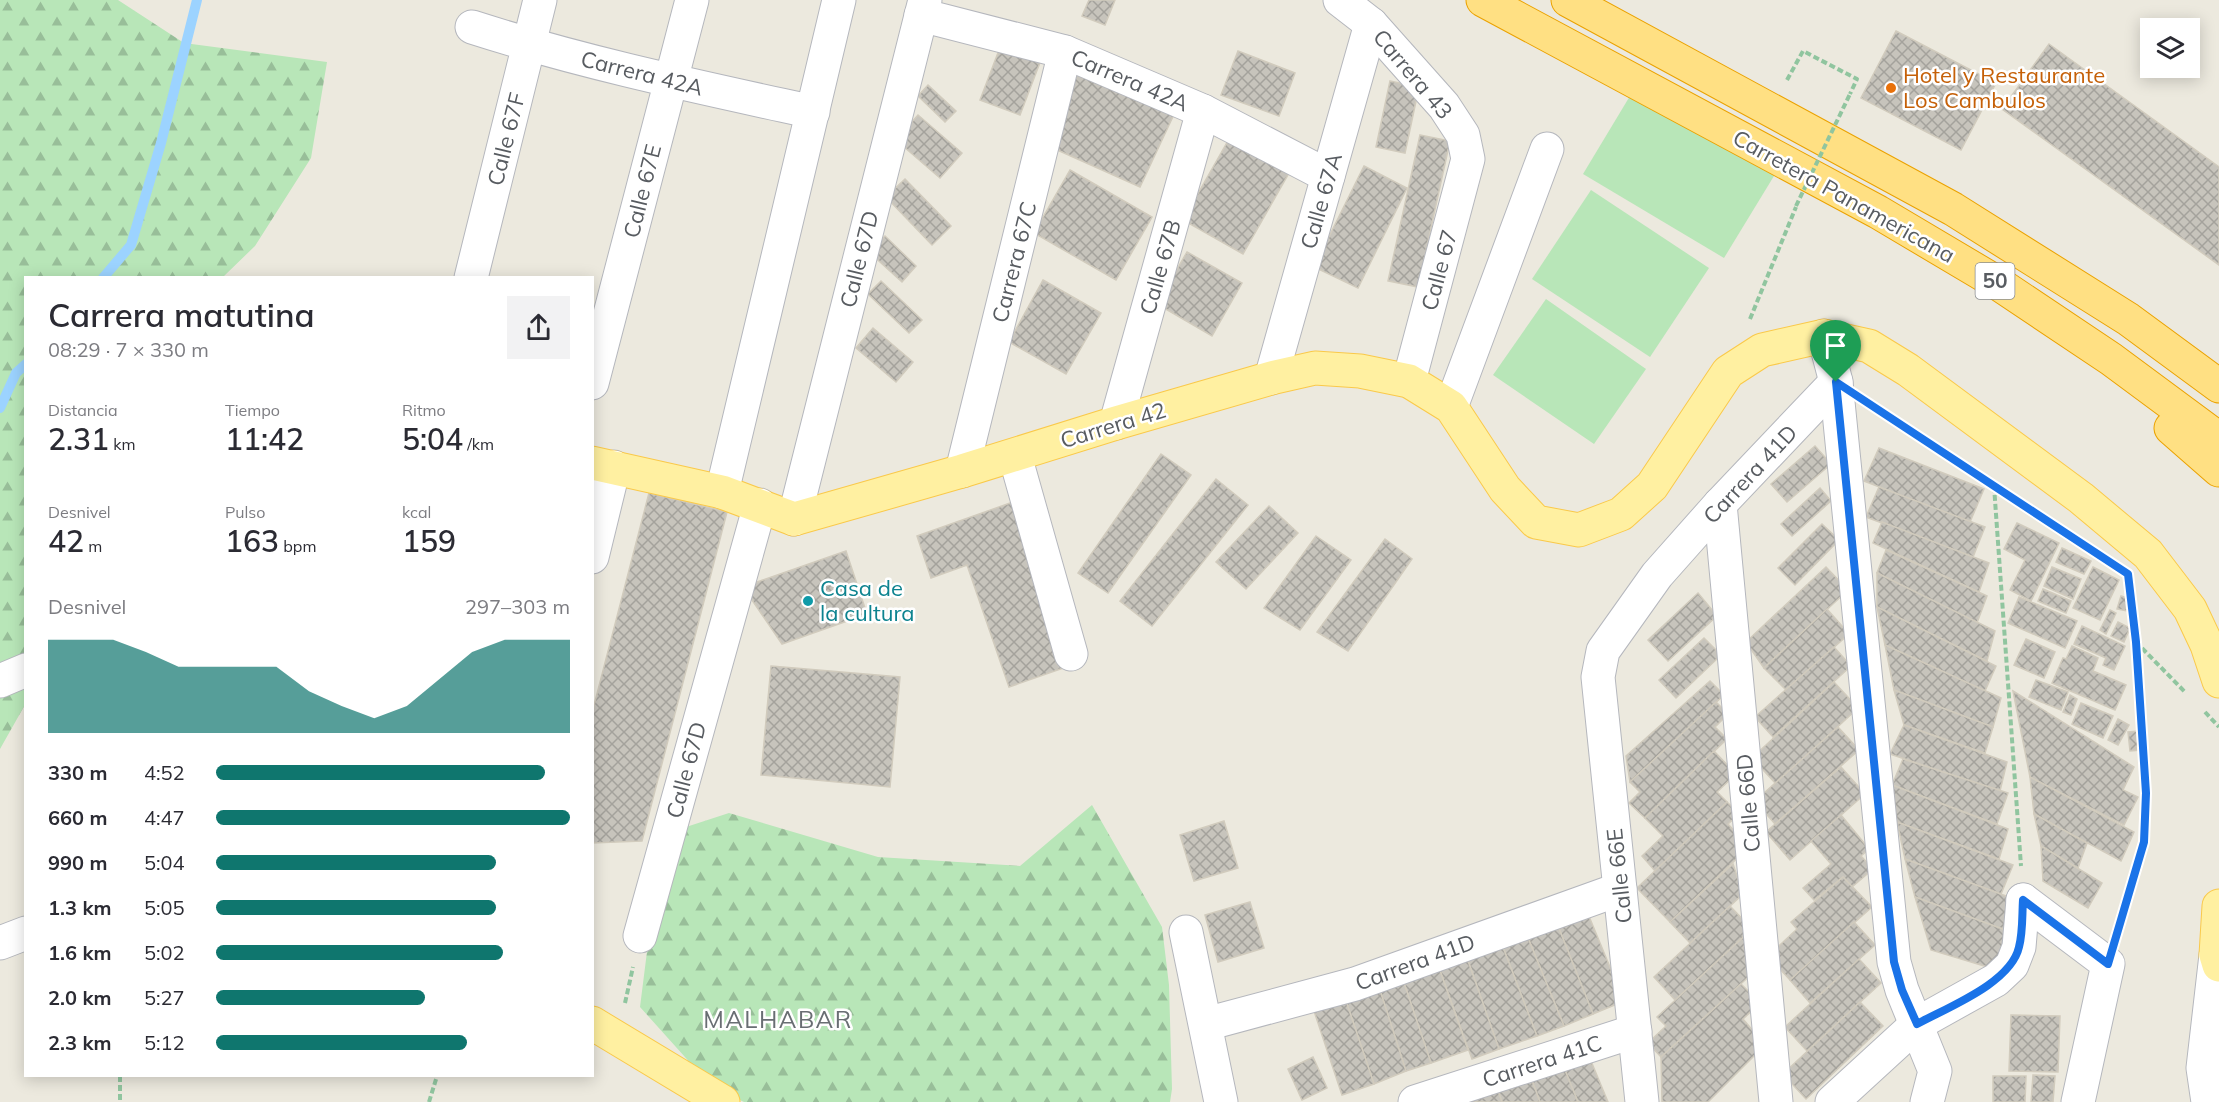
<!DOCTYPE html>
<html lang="es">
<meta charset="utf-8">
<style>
:root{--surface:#fff;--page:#f2f2f3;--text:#2b2b33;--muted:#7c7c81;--accent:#0f766e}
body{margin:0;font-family:Mulish,sans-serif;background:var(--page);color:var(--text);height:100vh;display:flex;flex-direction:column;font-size:22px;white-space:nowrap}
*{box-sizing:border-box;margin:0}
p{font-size:20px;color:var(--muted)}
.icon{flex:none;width:33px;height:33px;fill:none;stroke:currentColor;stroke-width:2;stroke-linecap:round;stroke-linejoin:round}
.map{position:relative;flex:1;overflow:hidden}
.side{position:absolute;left:24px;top:276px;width:570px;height:801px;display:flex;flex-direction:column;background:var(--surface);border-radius:0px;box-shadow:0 3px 15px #0003}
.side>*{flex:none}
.fabs{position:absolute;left:2140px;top:18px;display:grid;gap:12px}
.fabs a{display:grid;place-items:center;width:60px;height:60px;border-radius:0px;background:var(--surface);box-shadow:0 3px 15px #0003;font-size:30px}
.pin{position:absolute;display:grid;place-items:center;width:51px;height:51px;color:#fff;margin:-62px -26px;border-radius:50% 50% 50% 0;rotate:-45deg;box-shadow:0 0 6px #0007}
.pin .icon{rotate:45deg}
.round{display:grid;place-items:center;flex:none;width:63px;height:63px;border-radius:0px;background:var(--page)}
.overview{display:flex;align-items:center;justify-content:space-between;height:102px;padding:0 24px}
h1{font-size:33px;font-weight:600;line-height:45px}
.stats{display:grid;grid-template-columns:repeat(3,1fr);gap:9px;height:102px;padding:6px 24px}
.stats div{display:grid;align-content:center}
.stats b{font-size:30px;font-weight:600}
.stats small{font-size:16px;font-weight:400}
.stats p{font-size:16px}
.chart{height:168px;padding:12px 24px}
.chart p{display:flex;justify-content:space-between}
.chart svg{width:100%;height:108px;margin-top:6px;fill:var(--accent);opacity:.7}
ul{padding:0 24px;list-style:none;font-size:20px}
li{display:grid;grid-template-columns:96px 72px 1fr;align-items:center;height:45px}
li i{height:15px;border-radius:8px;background:var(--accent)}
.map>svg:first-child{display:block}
.forest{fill:url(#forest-firs)}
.garden{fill:#b8e6b8}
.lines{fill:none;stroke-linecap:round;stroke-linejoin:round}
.stream{stroke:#9cd3ff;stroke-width:10}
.building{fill:url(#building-cross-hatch);stroke:#d1cbbd;stroke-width:1.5}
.minor-casing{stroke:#b5b7bd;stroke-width:35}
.major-casing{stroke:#fac94a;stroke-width:35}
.highway-casing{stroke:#eba200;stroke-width:35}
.path{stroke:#90c59f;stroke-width:4;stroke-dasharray:6 3;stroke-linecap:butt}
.minor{stroke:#fff;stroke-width:33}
.major{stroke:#fff0a1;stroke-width:33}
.highway{stroke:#ffe083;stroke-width:33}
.path-bridge{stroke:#90c59f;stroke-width:4;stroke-dasharray:6 3;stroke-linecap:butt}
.route-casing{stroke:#fff;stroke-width:12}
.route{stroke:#1a73e8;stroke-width:8}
.food-dot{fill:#e8710a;stroke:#fff;stroke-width:2}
.culture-dot{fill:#0f9aa8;stroke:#fff;stroke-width:2}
.labels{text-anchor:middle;stroke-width:5;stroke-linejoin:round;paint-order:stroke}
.shield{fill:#fff;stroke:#8a8d90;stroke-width:1.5}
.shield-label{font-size:21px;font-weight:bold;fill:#585c61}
.street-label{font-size:22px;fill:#585c61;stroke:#fff}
.food-label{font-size:22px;fill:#c56008;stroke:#fff;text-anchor:start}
.culture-label{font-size:22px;fill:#0d838f;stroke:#fff;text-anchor:start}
.neighbourhood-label{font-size:24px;letter-spacing:1.5px;fill:#696e73;stroke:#fff}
</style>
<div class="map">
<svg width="2219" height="1102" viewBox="0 0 2219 1102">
<defs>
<pattern id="forest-firs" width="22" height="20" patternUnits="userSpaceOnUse" patternTransform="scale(1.5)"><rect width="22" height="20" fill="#b8e6b8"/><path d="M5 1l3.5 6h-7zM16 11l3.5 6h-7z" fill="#98be99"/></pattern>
<pattern id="building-cross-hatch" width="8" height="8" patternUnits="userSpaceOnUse" patternTransform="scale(1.5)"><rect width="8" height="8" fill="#c7c4bc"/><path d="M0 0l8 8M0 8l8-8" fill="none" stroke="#a4a29c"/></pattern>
</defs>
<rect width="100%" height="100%" fill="#ece9de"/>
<g class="forest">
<path d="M0 0H118L184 43 327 62 311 158 255 246 223 277 26 278V703L0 749Z"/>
<path d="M1092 805 1162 927 1169 985 1172 1089 1170 1102H744L711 1086 640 1007 652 912 686 827 729 813 878 857 1020 866Z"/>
</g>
<g class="garden">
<path d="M1636 86 1777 171 1724 258 1583 174Z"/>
<path d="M1591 190 1709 268 1650 357 1532 279Z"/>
<path d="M1546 299 1646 369 1594 444 1493 375Z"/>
</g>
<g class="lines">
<g class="stream">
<path d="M103 278 131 245 161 143 197 0"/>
<path d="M0 408 16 373 26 364"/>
</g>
</g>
<g class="building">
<path d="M1089 0H1115L1105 25 1082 16Z"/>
<path d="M1896 31 1996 83 1961 150 1861 98Z"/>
<path d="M1004 37 1044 52 1020 115 980 100Z"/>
<path d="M2049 44 2219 167V265L2002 109Z"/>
<path d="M1238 51 1295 73 1279 116 1221 95Z"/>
<path d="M1079 65 1177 108 1140 187 1044 144Z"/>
<path d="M1390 81 1419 87 1405 153 1376 147Z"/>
<path d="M928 85 956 111 945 122 918 96Z"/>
<path d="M918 115 962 153 940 178 896 140Z"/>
<path d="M1420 135 1450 141 1418 287 1388 281Z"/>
<path d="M1229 139 1289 173 1243 254 1183 220Z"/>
<path d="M1364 166 1407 188 1358 288 1314 267Z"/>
<path d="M1070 170 1152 217 1116 280 1034 233Z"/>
<path d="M905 179 951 226 932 245 886 197Z"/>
<path d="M885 236 916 266 902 282 869 252Z"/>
<path d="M1187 252 1242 283 1212 336 1157 304Z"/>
<path d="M1043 280 1101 313 1066 374 1009 342Z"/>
<path d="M881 281 922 320 909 333 868 294Z"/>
<path d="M873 328 913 362 896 382 856 348Z"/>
<path d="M1815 446 1831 464 1787 502 1771 484Z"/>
<path d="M1879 448 1984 489 1970 522 1864 481Z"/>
<path d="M1161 454 1191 475 1108 593 1078 573Z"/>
<path d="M1216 479 1248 505 1152 626 1120 601Z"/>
<path d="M1879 487 1985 527 1973 557 1866 517Z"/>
<path d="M1820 488 1831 501 1792 536 1781 524Z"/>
<path d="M649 493 727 512 642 841 592 843V713Z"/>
<path d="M1013 502 1069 666 1009 687 967 565 931 578 917 536Z"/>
<path d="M1269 506 1298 533 1246 589 1216 562Z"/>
<path d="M1882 522 1989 563 1979 592 1873 543Z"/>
<path d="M2017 523 2059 543 2031 601 2010 590 2025 560 2004 549Z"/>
<path d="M1822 524 1839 540 1795 585 1778 568Z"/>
<path d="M1316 536 1351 560 1300 630 1264 608Z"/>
<path d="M1385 539 1412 559 1348 651 1317 632Z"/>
<path d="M2062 548 2091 561 2084 574 2056 562Z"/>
<path d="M1886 550 1987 596 1977 623 1877 573Z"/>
<path d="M846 551 867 614 782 644 743 587Z"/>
<path d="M1826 567 1848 590 1764 668 1746 642Z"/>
<path d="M2052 567 2081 579 2073 599 2044 586Z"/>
<path d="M2093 567 2119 580 2100 620 2073 608Z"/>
<path d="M1877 573 1995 631 1987 661 1877 607Z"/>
<path d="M2043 589 2071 601 2066 613 2038 601Z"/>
<path d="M1698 593 1717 616 1668 661 1648 640Z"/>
<path d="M2121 596 2131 599 2127 611 2117 609Z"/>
<path d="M2019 597 2077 621 2065 648 2008 623Z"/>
<path d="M1877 607 1996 666 1985 691 1885 645Z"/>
<path d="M1827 609 1849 634 1786 690 1764 668Z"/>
<path d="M2110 610 2116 613 2106 634 2100 630Z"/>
<path d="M2118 622 2130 628 2124 642 2111 636Z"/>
<path d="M2082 626 2125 646 2114 670 2103 665 2106 658 2074 644Z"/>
<path d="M1704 638 1721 655 1676 698 1659 680Z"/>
<path d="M2026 639 2055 652 2044 678 2014 665Z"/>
<path d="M1885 645 2001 698 1993 727 1894 690Z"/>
<path d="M2072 646 2098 658 2093 671 2126 685 2115 710 2052 683 2063 658 2066 659Z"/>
<path d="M1834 647 1851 666 1773 737 1755 717Z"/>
<path d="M771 666 900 677 890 787 761 775Z"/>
<path d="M2036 680 2068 692 2061 710 2029 697Z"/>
<path d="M1710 681 1724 695 1630 782 1626 756Z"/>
<path d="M1834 682 1858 708 1776 784 1752 758Z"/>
<path d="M1894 690 1993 727 1985 753 1904 725Z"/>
<path d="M2013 691 2134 767 2123 790 2138 797 2124 825 2030 777Z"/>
<path d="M2070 695 2077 699 2071 715 2063 712Z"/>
<path d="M1716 702 1728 714 1715 727 1727 739 1645 818 1629 803 1640 792 1630 782Z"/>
<path d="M2081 703 2113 716 2103 738 2072 724Z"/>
<path d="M2118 719 2129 725 2118 745 2108 740Z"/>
<path d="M1904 725 2007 762 2000 791 1890 754Z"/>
<path d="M1838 727 1859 750 1775 824 1755 801Z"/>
<path d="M2139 731 2141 750 2130 751 2128 732Z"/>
<path d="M1714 751 1736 774 1717 792 1727 802 1655 871 1642 856 1663 836 1645 818Z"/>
<path d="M1903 759 2008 793 1997 824 1892 785Z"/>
<path d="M1841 767 1865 794 1790 860 1766 832Z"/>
<path d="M2030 777 2134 832 2121 861 2034 814Z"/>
<path d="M1892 785 2008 829 1999 859 1897 822Z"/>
<path d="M1727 802 1739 814 1728 824 1749 847 1670 922 1637 888Z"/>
<path d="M2034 814 2087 843 2078 868 2041 846Z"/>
<path d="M1841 815 1869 849 1861 856 1873 869 1852 887 1843 877 1814 900 1803 888 1831 864 1811 841Z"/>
<path d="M1224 821 1238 868 1194 881 1180 835Z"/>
<path d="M1897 822 2013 865 2001 894 1905 859Z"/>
<path d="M2041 846 2102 883 2088 908 2043 881Z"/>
<path d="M1905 859 2017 900 2008 931 1915 897Z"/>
<path d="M1733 864 1743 894 1690 943 1670 922Z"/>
<path d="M1843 877 1872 907 1790 980 1768 956 1797 929 1791 922Z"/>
<path d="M1915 897 2008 931 2004 972 1931 950Z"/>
<path d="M1250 902 1264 948 1218 962 1205 915Z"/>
<path d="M1730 906 1752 929 1675 1000 1654 977Z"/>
<path d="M1586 909 1624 1001 1593 1014 1556 921Z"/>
<path d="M1556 921 1593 1014 1564 1026 1526 933Z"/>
<path d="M1854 922 1875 945 1810 1003 1790 980Z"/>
<path d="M1752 929 1756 970 1661 1057 1648 1043 1666 1026 1657 1017Z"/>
<path d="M1526 933 1564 1026 1537 1036 1501 942Z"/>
<path d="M1501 942 1537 1036 1499 1049 1466 955Z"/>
<path d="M1466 955 1499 1049 1472 1059 1438 965Z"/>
<path d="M1859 959 1881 983 1807 1051 1785 1027Z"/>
<path d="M1438 965 1468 1050 1431 1063 1402 977Z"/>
<path d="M1402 977 1431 1063 1406 1071 1378 984Z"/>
<path d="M1378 984 1406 1071 1374 1084 1344 995Z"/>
<path d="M1741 984 1760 1003 1743 1019 1765 1045 1708 1102H1662L1661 1057Z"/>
<path d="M1344 995 1374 1084 1342 1095 1312 1005Z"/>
<path d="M1860 1002 1883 1026 1806 1099 1783 1074Z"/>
<path d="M2011 1015 2060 1016 2058 1072 2009 1071Z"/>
<path d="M1586 1049 1608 1102H1578L1560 1058Z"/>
<path d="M1313 1057 1327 1088 1302 1100 1288 1069Z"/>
<path d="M1560 1058 1578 1102H1540L1528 1070Z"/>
<path d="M1528 1070 1540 1102H1502L1495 1082Z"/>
<path d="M2033 1075 2055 1076 2053 1102H2031Z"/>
<path d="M1993 1076H2026L2025 1102H1993Z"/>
<path d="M1495 1082 1502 1102H1468Z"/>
</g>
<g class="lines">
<g class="minor-casing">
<g id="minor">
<path d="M1340 0 1371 24 1444 106 1463 135 1468 159 1409 381"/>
<path d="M921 15 1065 52 1203 111 1328 176"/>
<path d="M472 27C584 63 699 87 813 112"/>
<path d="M471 278 540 0"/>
<path d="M1824 336 1836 382 1894 962 1902 990 1935 1071 1927 1102"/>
<path d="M1271 378 1371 24"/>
<path d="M592 383 692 0"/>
<path d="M1451 407 1547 149"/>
<path d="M1116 423 1203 111"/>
<path d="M1015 456 1071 654"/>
<path d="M962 471 1065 52"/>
<path d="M722 492 839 0"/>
<path d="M1720 504 1776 1102"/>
<path d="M794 519 925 0"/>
<path d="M592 557 614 467"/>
<path d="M0 681 26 670"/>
<path d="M2023 900 2108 964 2078 1102"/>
<path d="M1186 932 1221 1102"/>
<path d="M640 936 760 505"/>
<path d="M0 943 26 933"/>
<path d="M1206 1024 1355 984 1620 889"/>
<path d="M1415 1102 1635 1031"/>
<path d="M1642 1102 1598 677 1603 651 1657 575 1720 504 1836 382"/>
<path d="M1832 1102 1917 1024 1996 980 2012 965 2019 947 2023 900"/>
<path d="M2208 1102 2203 1068 2216 955"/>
</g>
</g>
<g class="major-casing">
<g id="major">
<path d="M592 463 722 492 794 519 962 471 1116 423 1271 378 1315 368 1360 371 1409 381 1451 407 1505 489 1536 522 1579 530 1621 514 1652 486 1728 372 1762 350 1824 336 1869 346 1908 370 2081 498 2148 554 2190 609 2207 645 2219 681"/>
<path d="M2219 906 2216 955 2219 965"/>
<path d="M592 1023 723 1102"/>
</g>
</g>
<g class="highway-casing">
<g id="highway">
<path d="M1483 0 1878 212 1996 282 2111 359 2219 439"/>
<path d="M1568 0 1953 209 2128 319 2219 386"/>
<path d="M2171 428 2219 470"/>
</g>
</g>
<g class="path">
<path d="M1787 80 1803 51 1857 79 1850 94"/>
<path d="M1750 319 1796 207"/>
<path d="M1872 406 2066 533"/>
<path d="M1994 486 2021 866"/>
<path d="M2130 588 2136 642 2185 692"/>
<path d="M2205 712 2219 727"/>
<path d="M2118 931 2144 842 2146 793 2136 642"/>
<path d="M625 1003 633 967"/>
<path d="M120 1076V1102"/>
<path d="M429 1102 437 1076"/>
</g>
<use href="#minor" class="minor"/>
<use href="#major" class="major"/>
<use href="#highway" class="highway"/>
<path class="path-bridge" d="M1796 206 1850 94"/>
</g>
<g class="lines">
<g class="route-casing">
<path id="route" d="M1836 382 2128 574 2136 642 2146 793 2144 842 2108 964 2023 900C2022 915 2023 932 2019 947 2011 983 1948 1007 1917 1024L1902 990 1894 962Z"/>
</g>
<use href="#route" class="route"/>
</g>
<circle class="food-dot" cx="1891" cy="88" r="6"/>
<circle class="culture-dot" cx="808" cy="601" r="6"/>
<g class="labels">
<rect class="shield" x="1975.5" y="263" width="39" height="36" rx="4.5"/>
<g class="shield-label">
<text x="1995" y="288">50</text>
</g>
<g class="street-label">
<text transform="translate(642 73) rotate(14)" y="8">Carrera 42A</text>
<text transform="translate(1413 74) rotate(50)" y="8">Carrera 43</text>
<text transform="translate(1130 80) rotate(23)" y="8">Carrera 42A</text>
<text transform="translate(506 139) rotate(-76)" y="8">Calle 67F</text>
<text transform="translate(642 191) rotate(-76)" y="8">Calle 67E</text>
<text transform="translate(1844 196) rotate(29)" y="8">Carretera Panamericana</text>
<text transform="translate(1321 201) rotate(-74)" y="8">Calle 67A</text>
<text transform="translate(859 259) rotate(-76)" y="8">Calle 67D</text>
<text transform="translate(1014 262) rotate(-76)" y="8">Carrera 67C</text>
<text transform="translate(1160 267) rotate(-74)" y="8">Calle 67B</text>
<text transform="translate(1439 270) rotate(-75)" y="8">Calle 67</text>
<text transform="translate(1113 425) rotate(-17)" y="8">Carrera 42</text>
<text transform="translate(1750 474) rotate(-47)" y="8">Carrera 41D</text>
<text transform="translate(686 770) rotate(-75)" y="8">Calle 67D</text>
<text transform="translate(1748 803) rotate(-95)" y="8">Calle 66D</text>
<text transform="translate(1619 876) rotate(-96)" y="8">Calle 66E</text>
<text transform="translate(1415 962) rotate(-20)" y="8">Carrera 41D</text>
<text transform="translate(1542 1061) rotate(-18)" y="8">Carrera 41C</text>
</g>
<g class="food-label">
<text x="1903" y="83">Hotel y Restaurante<tspan x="1903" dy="25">Los Cambulos</tspan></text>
</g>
<g class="culture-label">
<text x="820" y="596">Casa de<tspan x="820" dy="25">la cultura</tspan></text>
</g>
<g class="neighbourhood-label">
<text x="778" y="1028">MALHABAR</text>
</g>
</g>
</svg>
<div class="fabs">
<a><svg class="icon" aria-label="layers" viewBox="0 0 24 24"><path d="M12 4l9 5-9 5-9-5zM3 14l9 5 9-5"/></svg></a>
</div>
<div class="pin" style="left:1836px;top:382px;background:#1e9e55"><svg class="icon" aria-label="arrive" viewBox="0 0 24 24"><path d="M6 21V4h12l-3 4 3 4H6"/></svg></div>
<section class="side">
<div class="overview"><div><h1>Carrera matutina</h1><p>08:29 · 7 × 330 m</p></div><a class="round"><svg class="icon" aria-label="share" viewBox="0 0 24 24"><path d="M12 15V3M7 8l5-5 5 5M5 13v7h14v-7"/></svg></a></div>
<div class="stats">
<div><p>Distancia</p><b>2.31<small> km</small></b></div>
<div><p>Tiempo</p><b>11:42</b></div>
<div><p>Ritmo</p><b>5:04<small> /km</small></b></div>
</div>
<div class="stats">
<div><p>Desnivel</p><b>42<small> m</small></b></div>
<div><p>Pulso</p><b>163<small> bpm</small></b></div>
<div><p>kcal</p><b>159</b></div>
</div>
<div class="chart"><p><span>Desnivel</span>297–303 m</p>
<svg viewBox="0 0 160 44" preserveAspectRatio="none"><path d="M0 44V6L10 6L20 6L30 11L40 17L50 17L60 17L70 17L80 27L90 33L100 38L110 33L120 22L130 11L140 6L150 6L160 6V44z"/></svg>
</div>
<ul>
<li><b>330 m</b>4:52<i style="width:93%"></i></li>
<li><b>660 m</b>4:47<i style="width:100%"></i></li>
<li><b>990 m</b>5:04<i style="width:79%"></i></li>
<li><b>1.3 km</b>5:05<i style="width:79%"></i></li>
<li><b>1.6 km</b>5:02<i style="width:81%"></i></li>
<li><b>2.0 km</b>5:27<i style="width:59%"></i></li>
<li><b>2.3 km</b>5:12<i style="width:71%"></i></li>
</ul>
</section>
</div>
